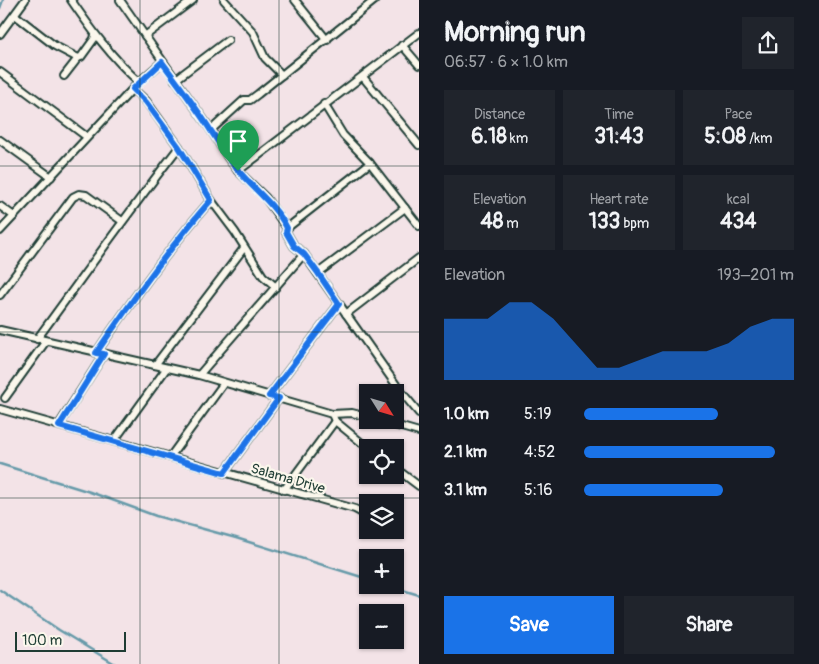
<!DOCTYPE html>
<meta charset="utf-8">
<style>
:root{--surface:#171b24;--page:#20242c;--text:#f1f3f6;--muted:#9ea1a6;--accent:#1a73e8}
body{margin:0;font-family:Pangolin,sans-serif;background:var(--page);color:var(--text);height:100vh;display:flex;flex-direction:column;font-size:19px;white-space:nowrap}
*{box-sizing:border-box;margin:0}
p{font-size:16px;color:var(--muted)}
.icon{flex:none;width:28px;height:28px;fill:none;stroke:currentColor;stroke-width:2;stroke-linecap:round;stroke-linejoin:round}
.map{position:relative;flex:1;overflow:hidden}
.drawer{display:flex;flex-direction:column;background:var(--surface);width:400px}
.drawer>*{flex:none}
.needle{width:32px;rotate:127deg}
.buttons{position:absolute;left:359px;top:384px;display:grid;gap:10px}
.buttons a{display:grid;place-items:center;width:45px;height:45px;border-radius:0px;background:var(--surface);box-shadow:0 1px 4px #0004;font-size:25px}
.scale{position:absolute;left:15px;bottom:12px;width:111px;box-sizing:border-box;padding-left:5px;border:2px solid #1f3d34;border-top:0;font-size:14px;line-height:18px;white-space:nowrap;color:#1f3d34;-webkit-text-stroke:4px #fbf7ec;paint-order:stroke}
.pin{position:absolute;display:grid;place-items:center;width:42px;height:42px;color:#fff;margin:-51px -21px;border-radius:50% 50% 50% 0;rotate:-45deg;box-shadow:0 0 5px #0007}
.pin .icon{rotate:45deg}
.round{display:grid;place-items:center;flex:none;width:52px;height:52px;border-radius:0px;background:var(--page)}
.summary{display:flex;align-items:center;justify-content:space-between;height:85px;padding:0 25px}
h1{font-size:28px;font-weight:700;line-height:38px}
.figures{display:grid;grid-template-columns:repeat(3,1fr);gap:8px;height:85px;padding:5px 25px}
.figures div{display:grid;align-content:center;border-radius:0px;background:var(--page);text-align:center}
.figures b{font-size:21px;font-weight:700}
.figures small{font-size:14px;font-weight:400}
.figures p{font-size:14px}
.chart{height:140px;padding:10px 25px}
.chart p{display:flex;justify-content:space-between}
.chart svg{width:100%;height:90px;margin-top:5px;fill:var(--accent);opacity:.7}
.button{display:flex;gap:10px;margin-top:auto;padding:10px 25px}
.button a{flex:1;height:58px;border-radius:0px;background:var(--accent);color:#fff;font-size:20px;font-weight:700;line-height:58px;text-align:center}
.button a+a{background:var(--page);color:var(--text)}
ul{padding:0 25px;list-style:none;font-size:16px}
li{display:grid;grid-template-columns:80px 60px 1fr;align-items:center;height:38px}
li i{height:12px;border-radius:6px;background:var(--accent)}
main{display:flex;flex:1;min-height:0}
.map>svg:first-child{display:block}
.lines{fill:none;stroke-linecap:round;stroke-linejoin:round}
.stream{stroke:#669aa9;stroke-width:2.5}
.minor-casing{stroke:#1f3d34;stroke-width:10}
.minor{stroke:#fbf7ec;stroke-width:6}
.route-casing{stroke:#fff;stroke-width:10}
.route{stroke:#1a73e8;stroke-width:6}
.grid{fill:none;stroke:#1f3d34;stroke-width:1;stroke-opacity:0.55}
.labels{text-anchor:middle;stroke-width:4.5;stroke-linejoin:round;paint-order:stroke}
.street-label{font-size:14px;fill:#1f3d34;stroke:#fbf7ec}
</style>
<main>
<div class="map">
<svg width="419" height="664" viewBox="0 0 419 664">
<rect width="100%" height="100%" fill="#f3e3e7"/>
<filter id="ink" filterUnits="userSpaceOnUse"><feTurbulence type="fractalNoise" baseFrequency=".02" numOctaves="2"/><feDisplacementMap in="SourceGraphic" scale="10" xChannelSelector="R" yChannelSelector="G"/><feConvolveMatrix kernelMatrix="1 2 1 2 8 2 1 2 1" color-interpolation-filters="sRGB"/></filter>
<g filter="url(#ink)">
<g class="lines">
<g class="stream">
<path d="M0 8 3 0"/>
<path d="M0 464 90 492 156 516 236 538 368 579"/>
<path d="M386 585 419 595"/>
<path d="M0 590 59 630 115 664"/>
</g>
<g class="minor-casing">
<g id="minor">
<path d="M71 0C91 29 112 58 139 82"/>
<path d="M120 0 211 130 227 156 238 171 265 197 287 228 286 232 294 246 304 254 399 389 419 413"/>
<path d="M224 0 253 32 265 58 282 75"/>
<path d="M295 0 327 40"/>
<path d="M15 15 55 46 78 58 81 57 94 39 95 35"/>
<path d="M0 34 25 0"/>
<path d="M145 36 193 0"/>
<path d="M402 45 419 65"/>
<path d="M0 72 87 137"/>
<path d="M64 76 78 58"/>
<path d="M363 77 419 145"/>
<path d="M175 80 228 40"/>
<path d="M133 89 146 101 179 147 211 200 235 232 263 276 276 287"/>
<path d="M324 104 343 135 370 163 419 226"/>
<path d="M211 130 244 100H250L258 94 375 0"/>
<path d="M0 140 51 177"/>
<path d="M238 171 419 33"/>
<path d="M0 206 14 216"/>
<path d="M287 228 370 163"/>
<path d="M0 231 139 82 162 62"/>
<path d="M318 273 405 208"/>
<path d="M0 295 73 197 79 194 86 195 122 221"/>
<path d="M346 314 419 258"/>
<path d="M0 330 199 375 304 254"/>
<path d="M37 339C84 275 130 210 179 147"/>
<path d="M96 353C132 301 169 248 211 200"/>
<path d="M155 365 244 248"/>
<path d="M199 375 332 414 335 421 368 448"/>
<path d="M269 396 339 304"/>
<path d="M5 398 46 341"/>
<path d="M0 409 355 509 368 516"/>
<path d="M332 414 352 413 368 417"/>
<path d="M377 420 419 432"/>
<path d="M59 425 104 354"/>
<path d="M114 441 166 369"/>
<path d="M170 457 224 383"/>
<path d="M395 468 419 486"/>
<path d="M224 473 279 398"/>
<path d="M284 490 335 421"/>
</g>
</g>
<use href="#minor" class="minor"/>
</g>
</g>
<g class="lines" filter="url(#ink)">
<g class="route-casing">
<path id="route" d="M162 62C178 84 196 107 211 131 220 144 227 157 237 169 253 189 275 204 287 228L286 232 294 246 304 254 318 273 339 304 269 396 279 398 224 473 59 426 104 354 96 353C132 301 169 248 211 200L179 147 146 102 133 89Z"/>
</g>
<use href="#route" class="route"/>
</g>
<path class="grid" d="M140 0V664M279 0V664M0 166H419M0 332H419M0 498H419"/>
<g class="labels">
<g class="street-label">
<text transform="translate(288 478) rotate(16)" y="5">Salama Drive</text>
</g>
</g>
</svg>
<div class="buttons">
<a><svg class="needle" viewBox="-14 -14 28 28"><path d="M0-13l5 13h-10z" fill="#e53935"/><path d="M0 13l5-13h-10z" fill="#9ea1a6"/></svg></a>
<a><svg class="icon" aria-label="locate" viewBox="0 0 24 24"><circle cx="12" cy="12" r="6"/><path d="M12 2v4M12 18v4M2 12h4M18 12h4"/></svg></a>
<a><svg class="icon" aria-label="layers" viewBox="0 0 24 24"><path d="M12 4l9 5-9 5-9-5zM3 14l9 5 9-5"/></svg></a>
<a>+</a>
<a>−</a>
</div>
<div class="scale">100 m</div>
<div class="pin" style="left:238px;top:171px;background:#1e9e55"><svg class="icon" aria-label="arrive" viewBox="0 0 24 24"><path d="M6 21V4h12l-3 4 3 4H6"/></svg></div>
</div>
<section class="drawer">
<div class="summary"><div><h1>Morning run</h1><p>06:57 · 6 × 1.0 km</p></div><a class="round"><svg class="icon" aria-label="share" viewBox="0 0 24 24"><path d="M12 15V3M7 8l5-5 5 5M5 13v7h14v-7"/></svg></a></div>
<div class="figures">
<div><p>Distance</p><b>6.18<small> km</small></b></div>
<div><p>Time</p><b>31:43</b></div>
<div><p>Pace</p><b>5:08<small> /km</small></b></div>
</div>
<div class="figures">
<div><p>Elevation</p><b>48<small> m</small></b></div>
<div><p>Heart rate</p><b>133<small> bpm</small></b></div>
<div><p>kcal</p><b>434</b></div>
</div>
<div class="chart"><p><span>Elevation</span>193–201 m</p>
<svg viewBox="0 0 160 44" preserveAspectRatio="none"><path d="M0 44V14L10 14L20 14L30 6L40 6L50 14L60 26L70 38L80 38L90 34L100 30L110 30L120 30L130 26L140 18L150 14L160 14V44z"/></svg>
</div>
<ul>
<li><b>1.0 km</b>5:19<i style="width:64%"></i></li>
<li><b>2.1 km</b>4:52<i style="width:91%"></i></li>
<li><b>3.1 km</b>5:16<i style="width:66%"></i></li>
</ul>
<div class="button"><a>Save</a><a>Share</a></div>
</section>
</main>
